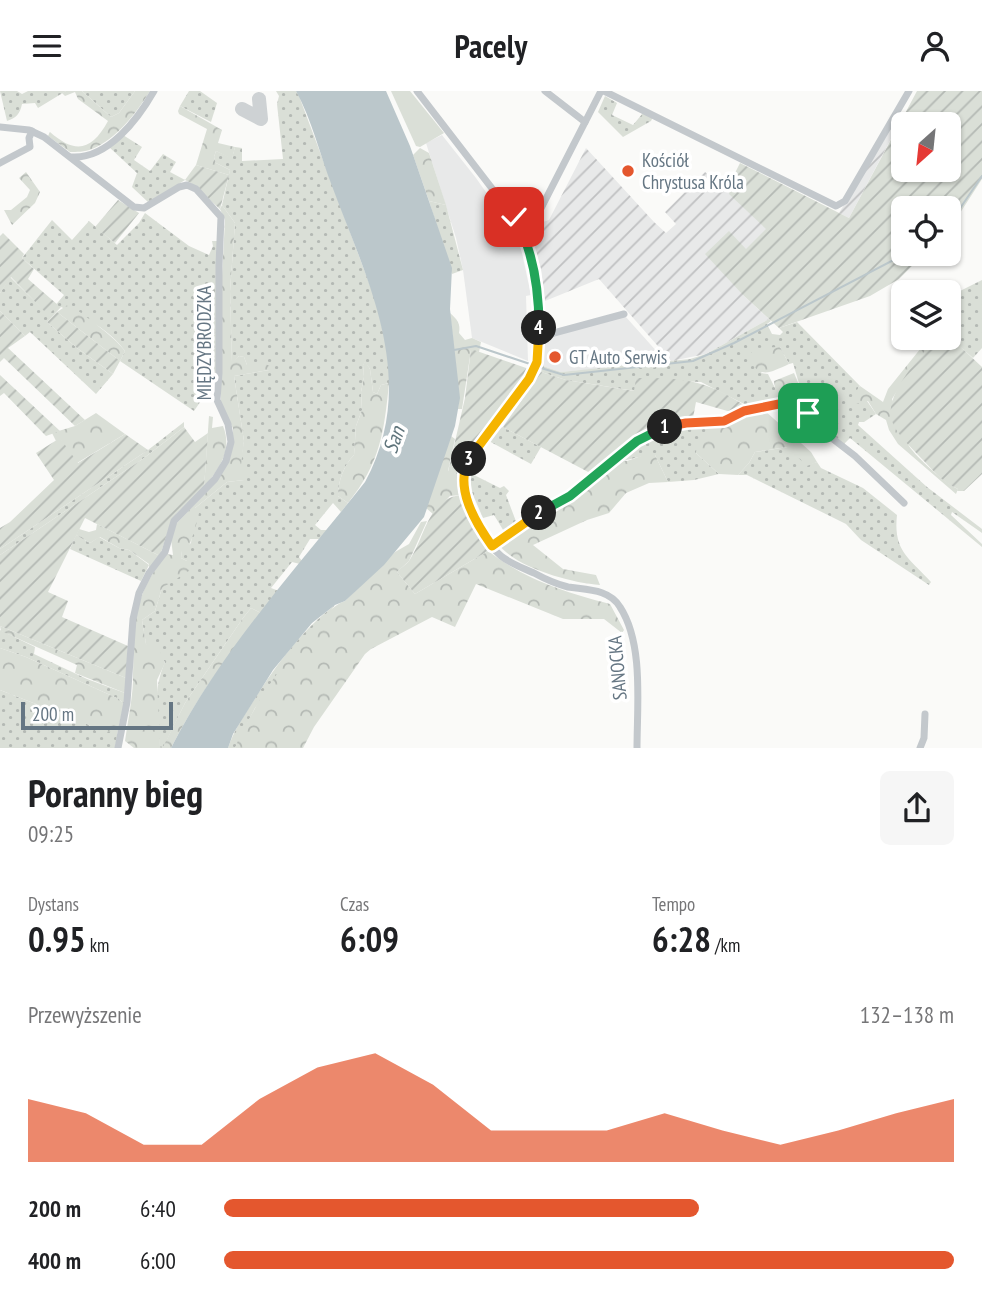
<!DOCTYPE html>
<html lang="pl">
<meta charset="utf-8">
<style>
:root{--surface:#fff;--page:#f6f6f6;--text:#202124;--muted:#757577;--accent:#e4572e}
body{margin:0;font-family:"PT Sans Narrow",sans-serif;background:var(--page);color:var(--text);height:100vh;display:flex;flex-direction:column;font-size:26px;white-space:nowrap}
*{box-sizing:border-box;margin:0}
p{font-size:23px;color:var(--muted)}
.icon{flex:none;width:38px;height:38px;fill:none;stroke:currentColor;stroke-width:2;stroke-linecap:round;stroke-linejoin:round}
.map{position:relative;height:657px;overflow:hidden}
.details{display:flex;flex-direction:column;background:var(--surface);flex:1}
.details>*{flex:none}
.needle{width:46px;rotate:207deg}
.buttons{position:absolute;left:891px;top:21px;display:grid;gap:14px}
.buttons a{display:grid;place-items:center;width:70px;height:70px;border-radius:10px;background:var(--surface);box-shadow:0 2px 5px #0004;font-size:35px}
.scale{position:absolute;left:21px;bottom:18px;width:152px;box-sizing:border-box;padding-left:7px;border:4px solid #657683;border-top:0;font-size:19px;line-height:24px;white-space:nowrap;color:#657683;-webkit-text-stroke:5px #fff;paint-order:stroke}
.pin{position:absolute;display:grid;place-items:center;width:60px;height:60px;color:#fff;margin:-30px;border-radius:14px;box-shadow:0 4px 10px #0006}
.km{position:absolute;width:35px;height:35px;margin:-18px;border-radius:50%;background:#222;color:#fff;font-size:19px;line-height:35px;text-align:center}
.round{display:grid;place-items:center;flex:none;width:74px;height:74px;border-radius:10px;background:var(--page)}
.overview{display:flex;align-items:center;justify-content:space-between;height:119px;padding:0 28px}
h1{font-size:38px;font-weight:800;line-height:52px}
.metrics{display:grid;grid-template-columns:repeat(3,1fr);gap:10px;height:119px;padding:7px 28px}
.metrics div{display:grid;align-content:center}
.metrics b{font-size:35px;font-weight:800}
.metrics small{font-size:19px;font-weight:400}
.metrics p{font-size:19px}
.chart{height:196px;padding:14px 28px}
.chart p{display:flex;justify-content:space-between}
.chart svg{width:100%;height:126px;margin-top:7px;fill:var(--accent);opacity:.7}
ul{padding:0 28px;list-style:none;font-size:23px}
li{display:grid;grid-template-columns:112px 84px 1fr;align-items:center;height:52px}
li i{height:18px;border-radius:9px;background:var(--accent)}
header{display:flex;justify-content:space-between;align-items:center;height:91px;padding:0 28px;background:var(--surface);font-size:32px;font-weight:800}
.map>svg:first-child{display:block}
.built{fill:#e8e9e9}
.industrial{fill:url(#industrial-furrows)}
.grass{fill:url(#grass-dots)}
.forest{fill:url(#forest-crowns)}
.park{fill:#dadfd7}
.garden{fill:url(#garden-furrows);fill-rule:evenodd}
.water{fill:#bbc7cb}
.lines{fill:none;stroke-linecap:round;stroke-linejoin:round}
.stream{stroke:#bbc7cb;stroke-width:2}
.taxiway{stroke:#ced2d4;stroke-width:14}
.minor{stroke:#c3c8cc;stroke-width:7}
.split-1-casing{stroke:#fff;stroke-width:14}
.split-2-casing{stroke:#fff;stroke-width:14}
.split-3-casing{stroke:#fff;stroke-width:14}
.split-4-casing{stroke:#fff;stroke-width:14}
.split-5-casing{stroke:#fff;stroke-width:14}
.split-1{stroke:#f0652b;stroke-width:9}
.split-2{stroke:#22a559;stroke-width:9}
.split-3{stroke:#f5b400;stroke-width:9}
.split-4{stroke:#f5b400;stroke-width:9}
.split-5{stroke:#22a559;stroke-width:9}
.poi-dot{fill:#e4572e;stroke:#fff;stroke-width:2.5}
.labels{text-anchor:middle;stroke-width:7;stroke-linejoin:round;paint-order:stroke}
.poi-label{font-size:19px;fill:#657683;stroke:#fff;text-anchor:start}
.street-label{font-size:19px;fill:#657683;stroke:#fff}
.water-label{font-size:21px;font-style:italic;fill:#60757c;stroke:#fff}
</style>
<header><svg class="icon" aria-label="menu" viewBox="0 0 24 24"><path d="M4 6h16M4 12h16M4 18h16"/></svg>Pacely<svg class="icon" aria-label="person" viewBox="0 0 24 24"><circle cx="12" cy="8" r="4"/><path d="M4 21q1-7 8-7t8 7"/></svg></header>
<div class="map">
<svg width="982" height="657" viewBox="0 0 982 657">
<defs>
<pattern id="industrial-furrows" width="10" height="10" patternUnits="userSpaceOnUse" patternTransform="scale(1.75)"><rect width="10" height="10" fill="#e8e9e9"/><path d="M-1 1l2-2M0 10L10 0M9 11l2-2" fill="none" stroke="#c0c1c2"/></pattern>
<pattern id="grass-dots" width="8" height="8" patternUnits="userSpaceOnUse" patternTransform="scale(1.75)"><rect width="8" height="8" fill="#dadfd7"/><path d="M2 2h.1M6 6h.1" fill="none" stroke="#b4b9b4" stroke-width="1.8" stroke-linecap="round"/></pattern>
<pattern id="forest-crowns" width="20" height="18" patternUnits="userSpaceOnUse" patternTransform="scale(1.75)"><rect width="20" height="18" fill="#dadfd7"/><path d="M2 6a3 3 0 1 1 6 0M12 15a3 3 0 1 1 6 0" fill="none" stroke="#b4b9b4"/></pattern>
<pattern id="garden-furrows" width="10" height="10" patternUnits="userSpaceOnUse" patternTransform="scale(1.75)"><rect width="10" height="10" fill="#dadfd7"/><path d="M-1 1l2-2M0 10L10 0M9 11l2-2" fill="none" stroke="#b4b9b4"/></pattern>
</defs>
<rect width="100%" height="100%" fill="#fafaf8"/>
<g class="built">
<path d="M442 44 476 87 519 148 531 204 526 205 528 270 472 247 463 179 456 147 426 52Z"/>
<path d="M625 225 667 272 561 281 543 275 545 247Z"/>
</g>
<g class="industrial">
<path d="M896 27 901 29 849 127 839 122Z"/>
<path d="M586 57 654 131 666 142 676 133 665 121 705 81 723 96 767 138 746 159 743 204 769 228 706 263 671 270 599 188 545 210 541 178 532 148 540 132 549 129Z"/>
</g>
<g class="grass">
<path d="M0 0H17L22 3 28 0H66L38 17 35 12 22 13C20 23 16 27 7 30Z"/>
<path d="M82 0H135L119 22 111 26Z"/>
<path d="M189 0H200L217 12 211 31 180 15Z"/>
<path d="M276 0H296L299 5 377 213 389 268V292L381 294 377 303 373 301 370 278 365 271 363 274 364 286 361 301 362 319 356 335 354 364C344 374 338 390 338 405L348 412 341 421 333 412 315 434 321 439H327L319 448H310L299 466 302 470 300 473 292 471 271 497 279 500 261 522 251 517 243 527 185 612 163 657 160 655C156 626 153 598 165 571L146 553 142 529 155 520 162 497 187 470 181 467 182 459 191 452 195 417 227 391 244 389 240 374 244 350 234 285 269 279 247 274 244 266 239 265 232 272 230 200 235 132 222 114 230 79 216 72 214 66 216 60 232 67 235 56 242 57V70L283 68 277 13 279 5Z"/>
<path d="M605 5 617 12 612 24 633 34 643 22 653 26 651 30 623 46 598 21Z"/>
<path d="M123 44 142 56 134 69 150 80 163 63 176 71 170 81 185 89 149 112 132 96 137 82 109 56Z"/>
<path d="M429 110 446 114 463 179 452 183Z"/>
<path d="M145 122 189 155 209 164 213 155 212 150H217L216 288 194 320 120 270 125 260C110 239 85 226 61 216L47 231 77 257 113 283 96 303 30 241 25 245 0 220V202L10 186 48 223 64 204 22 167 52 129 72 149 89 130 117 154 139 132Z"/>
<path d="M982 189V257L973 267 949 246V217L952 204Z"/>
<path d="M769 228 771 230 767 233 772 243 780 244 783 241 779 237 797 231 860 295 858 297 876 323 864 331H859L858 334 927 396 982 438V442L952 421 951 424 982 453V456L850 347 844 353 825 339 828 329 800 296 793 272 789 273 780 256 761 282 768 283 775 297 792 307 743 318 744 313 701 291 636 288 635 300 566 289 541 281 543 275 561 281 690 268 706 263Z"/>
<path d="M184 331V336L144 367 0 464V458L148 359Z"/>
<path d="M689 333 716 335 696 362 719 383 694 389 668 391 655 364C642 363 631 370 619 369 639 349 662 341 689 333Z"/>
<path d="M497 335 500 337 503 336 541 356 531 373 487 349Z"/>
<path d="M788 356 807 374 817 371 821 377 863 397 897 424C893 460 909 467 931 491L929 494 861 449 846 433 747 384H738L749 372 755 361Z"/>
<path d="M468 381 500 397 504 395 509 400 506 404 517 433 505 442 494 424 483 427 470 397Z"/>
<path d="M76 444 90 452 99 446 119 457 129 459 149 474 141 490 70 458Z"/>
<path d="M335 514 255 617 235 657H228C234 639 244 625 254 609 277 573 301 540 335 514Z"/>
<path d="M0 539 35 556 34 563 87 588 125 602 124 613 119 608 26 566 0 557Z"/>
<path d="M0 599 36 613 58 619 65 628 82 630 94 637 118 639 115 657H0Z"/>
</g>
<g class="forest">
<path d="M66 0H82L111 26 119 22 135 0H150C136 22 117 48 92 58 85 61 76 61 70 61L48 45 50 41C76 64 92 59 108 30L78 8 75 1 65 5 62 2Z"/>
<path d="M180 15 222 39 218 52 235 56 232 68 216 60 214 66 216 72 230 79 229 84 196 74 207 38 179 23 178 20Z"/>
<path d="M420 57 429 62 446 114 429 110 413 64Z"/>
<path d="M26 81 40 101 35 112 12 134 4 119H11L27 106 30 99 19 87Z"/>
<path d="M222 114 235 132 230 200 232 271 239 265 244 266 247 274 261 271 272 276 269 279 234 285 244 350 241 374 247 377 249 382 244 389 227 391 195 417 199 422C197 433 191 451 187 460H182L181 467 187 470 192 478 162 497 155 520 142 529 146 553 157 555 165 572 157 589 160 655 163 656 185 612 243 527 251 517 261 522C227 565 196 608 171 657H134L125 650C128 630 132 610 133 591 135 535 130 510 166 463L173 464 171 448 175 434 214 393 233 349V337L221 315V203L225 129 220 118Z"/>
<path d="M69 213C86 226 113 244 125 260L120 270 57 221Z"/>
<path d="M450 222C457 228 461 233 459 242L465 249 472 247 481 251 479 261 471 259 462 318H458L459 307Z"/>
<path d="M929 247H936L910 279 892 308C897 322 901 342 909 355 917 367 945 392 958 398L956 403 898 353 889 339 886 329 876 323 868 310 856 313 853 304 860 295 883 311 888 298Z"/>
<path d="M780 256 789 273C769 282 759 289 748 265L756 257Z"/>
<path d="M365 270 370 278 373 301 377 303 381 294 389 292C384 342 380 372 348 412L338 405C338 390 344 374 354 364L356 335 362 319 361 301 364 286 363 274Z"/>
<path d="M794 282 800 296 828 329 825 339 803 311 797 307H785L775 297 774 290Z"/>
<path d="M764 319 811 361 817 371 807 375 787 356 755 361 749 372 738 384 719 383 696 362 697 350C705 346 709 341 715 336 729 326 747 322 764 319Z"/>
<path d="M96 322 125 343 77 372 60 348 56 350 52 342 75 335Z"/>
<path d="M209 325 213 326 212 337 223 335C233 360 219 377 204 397Z"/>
<path d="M451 345 455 348 448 380 457 383 461 404 450 405 433 423 426 417Z"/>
<path d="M647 363 655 364 668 391 649 392 626 402 609 422 587 429 533 454 563 478 596 484 600 494C571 492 517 477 499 454L619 369 627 370Z"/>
<path d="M427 430 409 470 397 481 415 503 488 460C528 490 563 500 610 513L624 539 622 542 604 528H563L476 493 455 536 432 526 371 558 365 563 314 636 303 657H235C247 623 313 521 345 510L395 461 409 453 421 431Z"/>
<path d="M97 433 160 465 149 478V473L129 459 119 457 100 446 90 452 76 444 79 438 89 441 96 439Z"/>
<path d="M0 535 126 587 125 602 75 582 77 574 1 540Z"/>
<path d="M0 557 26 566 119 608 124 613 118 639 98 643C91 631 78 630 65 628L58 619 36 613 0 599Z"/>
</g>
<path class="park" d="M391 0H410L444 42 420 56 416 55Z"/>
<g class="garden">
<path d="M917 0H982V88L949 139 948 117H903V163H924L899 188 870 205 779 237 743 204 705 163 729 140 746 158 766 138 729 103 731 90 740 72 849 127ZM903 33H948V79H903Z"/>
<path d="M196 74 229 84 220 118 191 92 185 89Z"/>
<path d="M118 109 139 122 115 152 95 136Z"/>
<path d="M3 142 24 163 22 167 34 178 28 188 58 214 48 224 11 186 0 202V145Z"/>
<path d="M0 220 25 245 8 257 85 329 75 335 4 267 0 271Z"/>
<path d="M57 221 120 270 113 283 77 257 47 231Z"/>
<path d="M949 245 982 276V383L964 400H957L958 398C943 392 931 377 920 366 911 356 893 340 891 326 887 300 920 266 936 247Z"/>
<path d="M471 258 529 278 503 315 472 353 457 383 448 381 465 307Z"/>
<path d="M541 281 566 289 634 300 636 287C682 287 704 288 744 314L731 321 696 311 693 327C648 335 626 354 592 383L503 336Z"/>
<path d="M0 284 60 340 46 345 4 302 0 305Z"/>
<path d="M184 336 195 351 208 342 204 397 177 422 171 431 160 465 85 427 48 501 68 510 62 526 128 555 126 587 0 535V464L144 367Z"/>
<path d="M125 343 148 359 0 458V437L10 431 54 389 36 362 60 347 78 372Z"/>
<path d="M461 404 488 460 415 503 397 481C400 477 406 474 409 470 425 447 427 408 461 404Z"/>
</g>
<path class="water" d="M296 0H386L410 55 452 177 450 218 460 307 455 335 424 426 384 474 345 510 335 514 312 532 273 579 233 643 228 657H171C221 559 297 477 365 391 420 289 368 192 332 95 320 64 312 29 296 0Z"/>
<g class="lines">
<g class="stream">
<path d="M948 135 982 85"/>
<path d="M454 259 476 255 530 273"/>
<path d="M541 277 564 284 693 270 734 252 905 163"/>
</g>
<path class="taxiway" d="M242 18 261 28 259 8"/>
<g class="minor">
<path d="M417 0 514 126C535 160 550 242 533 280 519 311 455 361 463 396 469 418 483 450 501 465 511 473 523 477 534 482 545 488 556 493 568 496 587 499 609 498 620 516 644 553 637 615 637 657"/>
<path d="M545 0 585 31"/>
<path d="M604 0 836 115 845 110 909 0"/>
<path d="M0 36 29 39 44 46 134 116 144 117 179 96 187 94 196 98 221 126 219 175V282L217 309 228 333 231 351 226 370 215 388 174 430 165 461 149 482 139 502 133 528 127 611 118 657"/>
<path d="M72 66C108 68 138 28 154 0"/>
<path d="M0 72 30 56 29 47 32 40"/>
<path d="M524 143 533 133 601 0"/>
<path d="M539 246 624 223"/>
<path d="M492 455 530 427 570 405 603 380 624 360 649 343 663 337 686 332 724 330 751 318 794 310 801 312 820 338 855 365 904 412"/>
<path d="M920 657 924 647 925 623"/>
</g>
</g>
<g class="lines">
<g class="split-1-casing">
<path id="split-1" d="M665 336 686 332 724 330 744 320 794 310 801 312 808 322"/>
</g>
<g class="split-2-casing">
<path id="split-2" d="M539 422 570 405 637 350 665 336"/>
</g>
<g class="split-3-casing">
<path id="split-3" d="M469 368C454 396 475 431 492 455L539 422"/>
</g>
<g class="split-4-casing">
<path id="split-4" d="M469 368 529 288 537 271 539 237"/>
</g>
<g class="split-5-casing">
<path id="split-5" d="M514 126C534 159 539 198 539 237"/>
</g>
<use href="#split-1" class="split-1"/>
<use href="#split-2" class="split-2"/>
<use href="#split-3" class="split-3"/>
<use href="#split-4" class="split-4"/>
<use href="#split-5" class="split-5"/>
</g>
<g class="poi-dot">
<circle cx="628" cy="80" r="7"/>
<circle cx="555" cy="266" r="7"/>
</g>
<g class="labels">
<g class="poi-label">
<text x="642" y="76">Kościół<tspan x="642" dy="22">Chrystusa Króla</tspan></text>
<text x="569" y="273">GT Auto Serwis</text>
</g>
<g class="street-label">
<text transform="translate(204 252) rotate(-90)" y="7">MIĘDZYBRODZKA</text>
<text transform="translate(617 577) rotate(-95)" y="7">SANOCKA</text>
</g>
<g class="water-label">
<text transform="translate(394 349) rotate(-71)" y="7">San</text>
</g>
</g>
</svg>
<div class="buttons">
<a><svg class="needle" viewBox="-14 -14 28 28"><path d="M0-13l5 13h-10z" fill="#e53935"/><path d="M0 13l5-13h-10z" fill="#757577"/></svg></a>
<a><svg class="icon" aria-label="locate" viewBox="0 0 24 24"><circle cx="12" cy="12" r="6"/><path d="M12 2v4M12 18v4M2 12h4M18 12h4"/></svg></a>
<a><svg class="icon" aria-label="layers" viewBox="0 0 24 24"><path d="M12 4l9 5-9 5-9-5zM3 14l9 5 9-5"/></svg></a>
</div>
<div class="scale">200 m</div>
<div class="pin" style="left:808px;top:322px;background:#1e9e55"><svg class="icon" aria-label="arrive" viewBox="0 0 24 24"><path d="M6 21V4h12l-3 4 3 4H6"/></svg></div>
<div class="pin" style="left:514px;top:126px;background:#d93025"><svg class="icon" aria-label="check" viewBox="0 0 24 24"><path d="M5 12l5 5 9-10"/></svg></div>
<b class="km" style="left:665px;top:336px">1</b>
<b class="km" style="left:539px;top:422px">2</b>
<b class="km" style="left:469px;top:368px">3</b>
<b class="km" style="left:539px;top:237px">4</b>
</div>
<section class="details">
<div class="overview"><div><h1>Poranny bieg</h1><p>09:25</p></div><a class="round"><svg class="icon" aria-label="share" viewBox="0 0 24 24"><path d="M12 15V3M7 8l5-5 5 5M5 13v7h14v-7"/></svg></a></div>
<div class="metrics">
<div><p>Dystans</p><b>0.95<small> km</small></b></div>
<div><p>Czas</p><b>6:09</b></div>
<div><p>Tempo</p><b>6:28<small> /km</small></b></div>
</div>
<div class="chart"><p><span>Przewyższenie</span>132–138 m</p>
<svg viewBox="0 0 160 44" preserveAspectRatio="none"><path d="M0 44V22L10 27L20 38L30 38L40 22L50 11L60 6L70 17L80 33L90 33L100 33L110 27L120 33L130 38L140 33L150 27L160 22V44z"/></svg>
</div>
<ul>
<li><b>200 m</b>6:40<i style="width:65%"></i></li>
<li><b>400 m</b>6:00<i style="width:100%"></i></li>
</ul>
</section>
